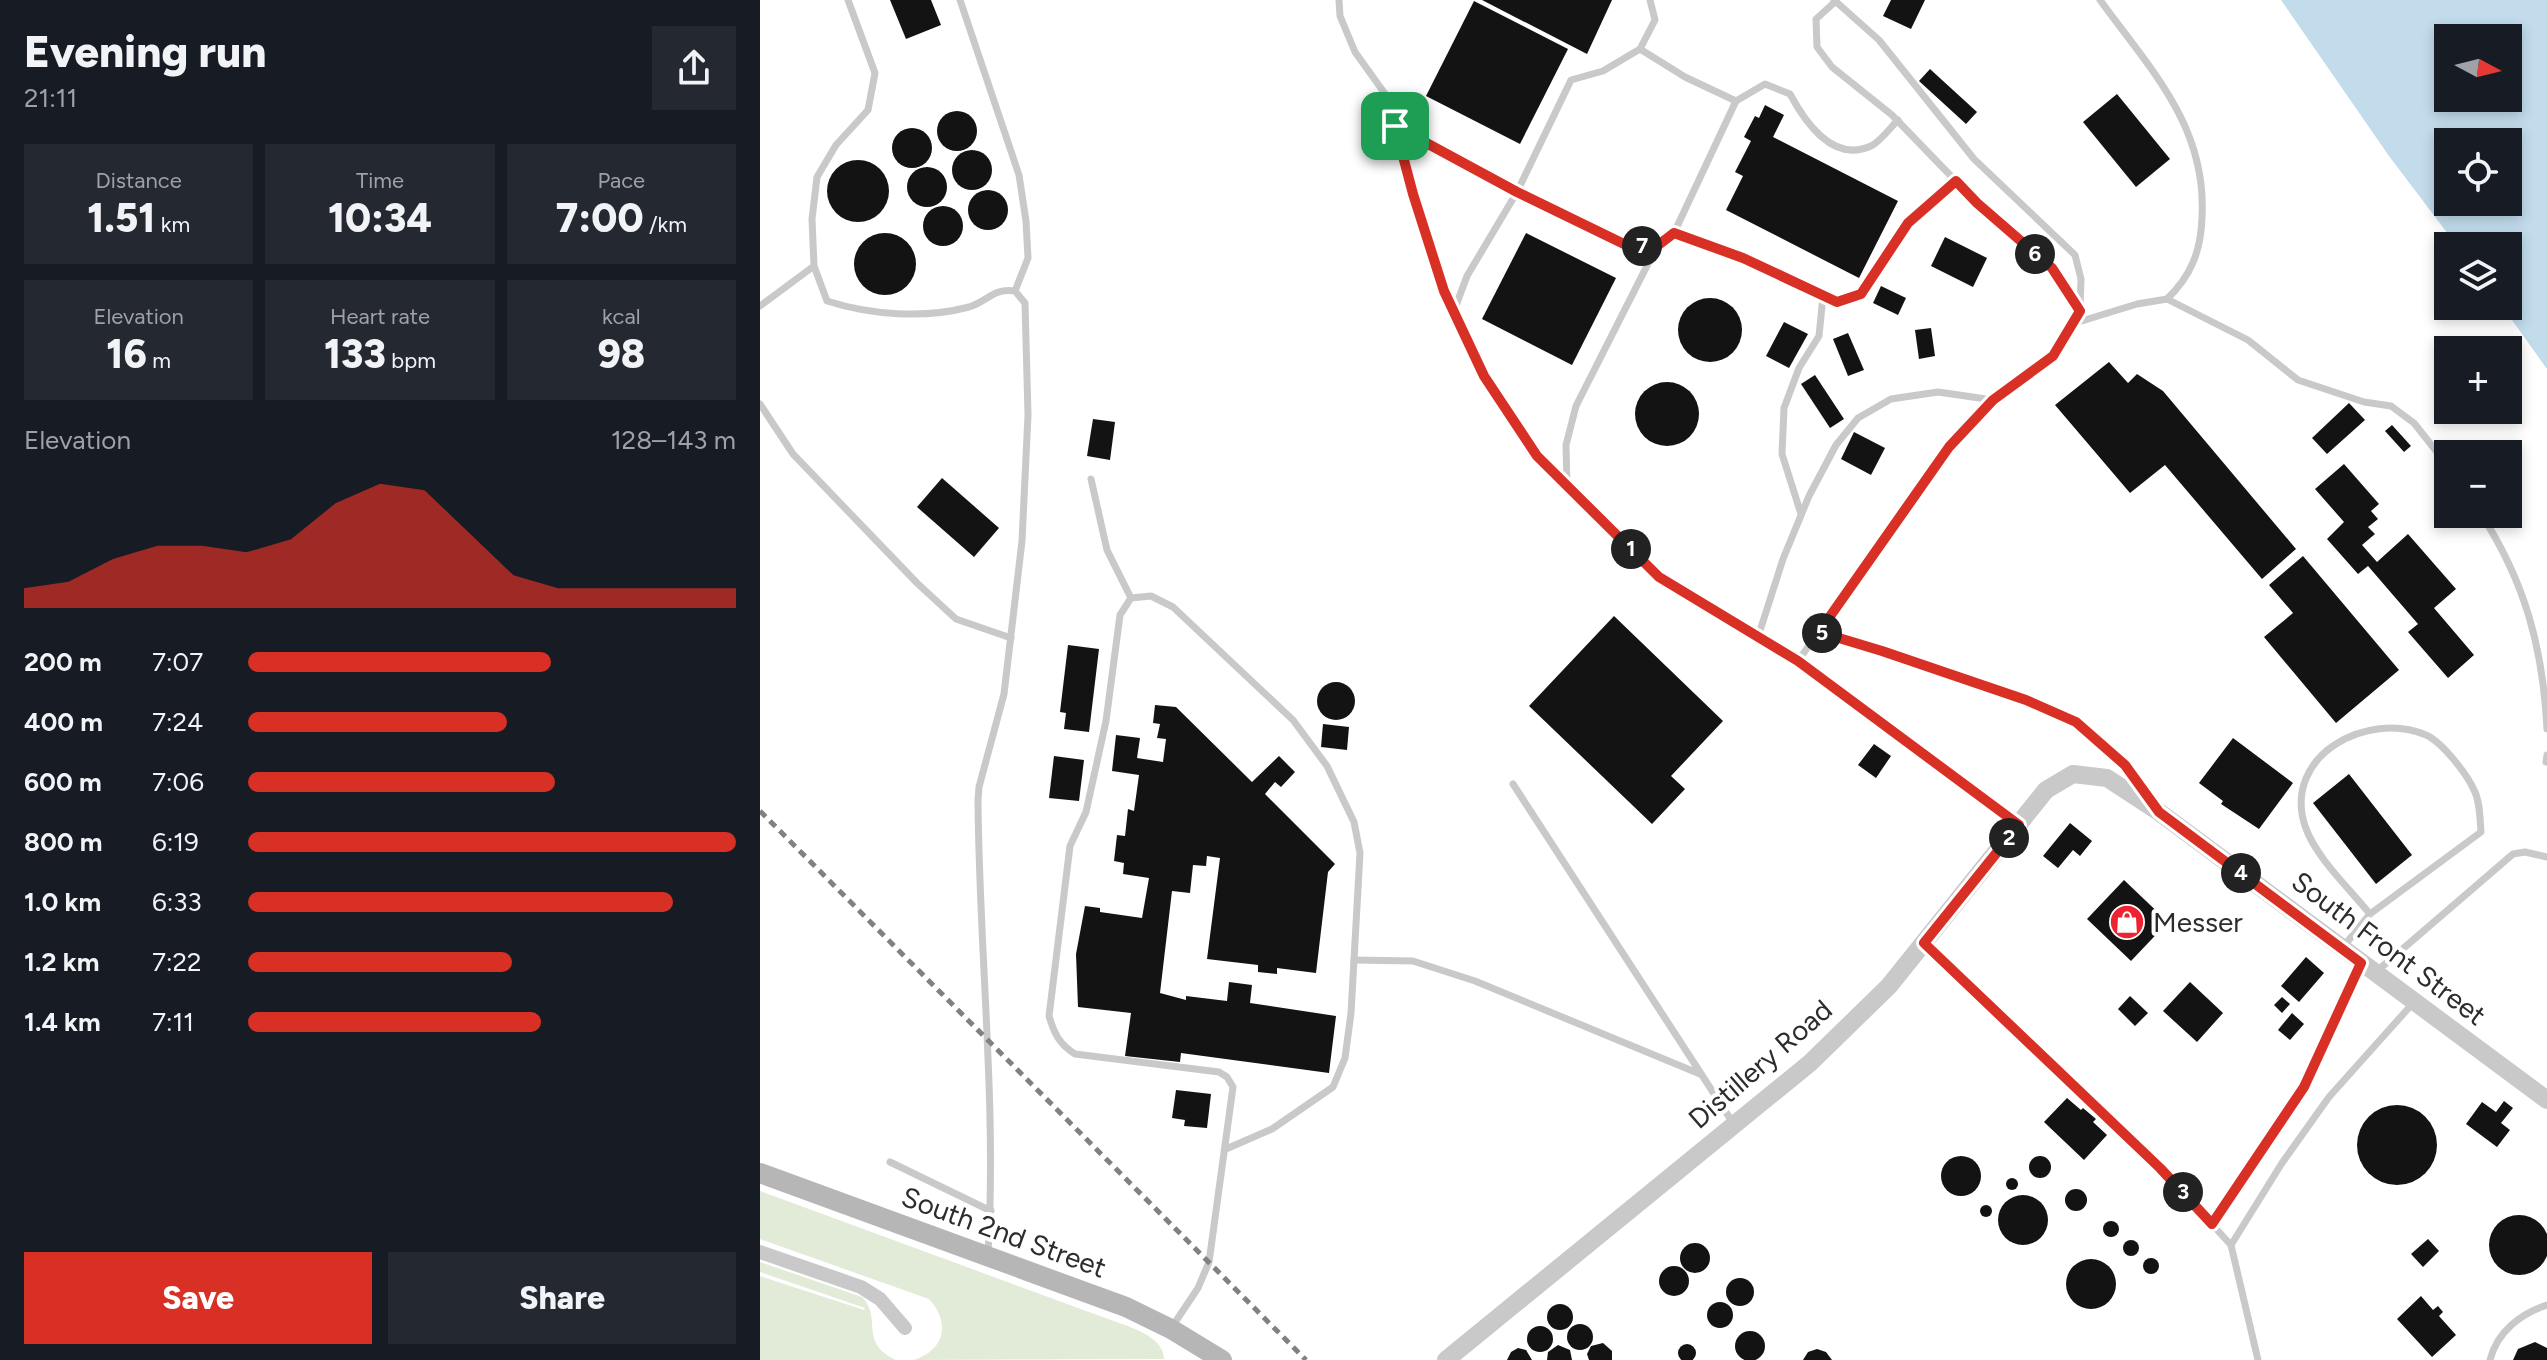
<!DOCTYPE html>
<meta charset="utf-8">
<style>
:root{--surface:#171b24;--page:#242831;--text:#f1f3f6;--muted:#9ea1a6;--accent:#d93025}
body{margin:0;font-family:Figtree,sans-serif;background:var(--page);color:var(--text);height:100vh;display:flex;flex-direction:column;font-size:30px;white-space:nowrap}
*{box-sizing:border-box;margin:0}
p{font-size:26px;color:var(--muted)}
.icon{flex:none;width:44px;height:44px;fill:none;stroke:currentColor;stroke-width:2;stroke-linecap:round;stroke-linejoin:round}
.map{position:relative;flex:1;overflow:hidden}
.panel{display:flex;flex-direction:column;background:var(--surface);width:760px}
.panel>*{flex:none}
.needle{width:52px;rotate:97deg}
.fabs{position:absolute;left:1674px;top:24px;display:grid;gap:16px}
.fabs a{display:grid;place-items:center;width:88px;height:88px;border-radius:0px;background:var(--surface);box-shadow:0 4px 12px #0003;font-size:40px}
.pin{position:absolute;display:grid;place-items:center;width:68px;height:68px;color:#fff;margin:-34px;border-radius:16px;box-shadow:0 4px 12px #0006}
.km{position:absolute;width:40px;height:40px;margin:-20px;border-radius:50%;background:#222;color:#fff;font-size:22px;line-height:40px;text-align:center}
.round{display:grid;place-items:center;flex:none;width:84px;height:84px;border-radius:0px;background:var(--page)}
.summary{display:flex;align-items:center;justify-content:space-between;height:136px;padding:0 24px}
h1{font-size:44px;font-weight:800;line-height:60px}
.stats{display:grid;grid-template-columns:repeat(3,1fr);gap:12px;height:136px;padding:8px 24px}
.stats div{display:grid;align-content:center;border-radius:0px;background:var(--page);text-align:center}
.stats b{font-size:40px;font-weight:800}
.stats small{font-size:22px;font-weight:400}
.stats p{font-size:22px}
.chart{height:224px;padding:16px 24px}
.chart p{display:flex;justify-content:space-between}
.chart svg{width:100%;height:144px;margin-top:8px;fill:var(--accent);opacity:.7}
.primary-button{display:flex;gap:16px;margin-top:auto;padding:16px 24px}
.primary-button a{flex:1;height:92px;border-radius:0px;background:var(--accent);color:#fff;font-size:32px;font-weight:800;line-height:92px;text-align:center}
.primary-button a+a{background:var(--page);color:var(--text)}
ul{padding:0 24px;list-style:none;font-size:26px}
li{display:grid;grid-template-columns:128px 96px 1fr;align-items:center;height:60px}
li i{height:20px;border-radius:10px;background:var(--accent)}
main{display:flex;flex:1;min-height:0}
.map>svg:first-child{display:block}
.green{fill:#e2ead8}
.water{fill:#c2dcec;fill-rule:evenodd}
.building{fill:#131313}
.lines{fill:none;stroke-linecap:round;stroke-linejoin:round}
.service{stroke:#c9c9c9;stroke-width:7}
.minor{stroke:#c9c9c9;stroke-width:14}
.tertiary{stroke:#c9c9c9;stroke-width:18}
.secondary{stroke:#b6b6b6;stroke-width:20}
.rail{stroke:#818181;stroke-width:5;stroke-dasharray:8 6;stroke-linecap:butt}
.route-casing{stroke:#fff;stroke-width:16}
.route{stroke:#d93025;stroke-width:10}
.labels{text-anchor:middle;stroke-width:8;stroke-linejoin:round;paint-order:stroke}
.poi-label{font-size:28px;fill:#2c2c2c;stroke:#fff;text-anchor:start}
.street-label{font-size:28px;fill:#2c2c2c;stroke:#fff}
</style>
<main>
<section class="panel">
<div class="summary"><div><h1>Evening run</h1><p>21:11</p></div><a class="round"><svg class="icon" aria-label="share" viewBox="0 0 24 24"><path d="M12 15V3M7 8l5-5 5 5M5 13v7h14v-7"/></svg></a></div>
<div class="stats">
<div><p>Distance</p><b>1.51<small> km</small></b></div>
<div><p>Time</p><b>10:34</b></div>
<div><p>Pace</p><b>7:00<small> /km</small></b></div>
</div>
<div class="stats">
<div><p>Elevation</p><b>16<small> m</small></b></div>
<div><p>Heart rate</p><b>133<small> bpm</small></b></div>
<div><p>kcal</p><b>98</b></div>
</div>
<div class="chart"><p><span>Elevation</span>128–143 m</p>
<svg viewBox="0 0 160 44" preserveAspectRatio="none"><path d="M0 44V38L10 36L20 29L30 25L40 25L50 27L60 23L70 12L80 6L90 8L100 21L110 34L120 38L130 38L140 38L150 38L160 38V44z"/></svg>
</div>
<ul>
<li><b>200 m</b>7:07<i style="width:62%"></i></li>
<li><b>400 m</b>7:24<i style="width:53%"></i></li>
<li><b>600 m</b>7:06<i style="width:63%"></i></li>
<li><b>800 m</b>6:19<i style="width:100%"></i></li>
<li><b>1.0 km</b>6:33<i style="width:87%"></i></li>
<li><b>1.2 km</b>7:22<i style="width:54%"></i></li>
<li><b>1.4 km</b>7:11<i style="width:60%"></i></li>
</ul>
<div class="primary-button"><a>Save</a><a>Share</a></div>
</section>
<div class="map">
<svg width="1787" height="1360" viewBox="0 0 1787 1360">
<rect width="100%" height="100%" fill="#fff"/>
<g class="green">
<path d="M0 1191 348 1319C366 1326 404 1335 404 1359L154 1360C185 1350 191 1323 169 1299L0 1239Z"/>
<path d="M0 1262 102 1297C123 1319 98 1342 136 1360H0V1276L104 1310 105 1308 0 1272Z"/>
</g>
<path class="water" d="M1521 0H1787V369L1742 306H1748V246H1697L1629 156ZM1688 38H1748V98H1688ZM1688 142H1748V202H1688Z"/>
<g class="building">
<path d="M130 0H171L181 25 146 39Z"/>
<path d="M722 0H852L827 54Z"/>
<path d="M1131 0H1165L1151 29 1123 16Z"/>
<path d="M714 1 808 49 760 144 666 96Z"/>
<path d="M1170 69 1217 112 1206 124 1159 81Z"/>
<path d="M1357 94 1410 159 1376 187 1323 122Z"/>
<path d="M1005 105 1024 115 1013 137 1138 201 1099 278 966 210 983 176 975 172 991 141 984 137 995 116 999 118Z"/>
<circle cx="197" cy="131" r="20"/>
<circle cx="152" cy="148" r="20"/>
<circle cx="212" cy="170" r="20"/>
<circle cx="98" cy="191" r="31"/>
<circle cx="167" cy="187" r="20"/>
<circle cx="228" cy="210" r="20"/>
<circle cx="183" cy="226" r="20"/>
<path d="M766 233 856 278 812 365 722 319Z"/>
<circle cx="125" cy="264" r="31"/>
<path d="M1185 237 1227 258 1213 287 1171 266Z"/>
<path d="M1121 286 1146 298 1138 315 1113 303Z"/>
<circle cx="950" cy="330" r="32"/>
<path d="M1024 322 1048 334 1029 368 1006 356Z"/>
<path d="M1171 328 1175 356 1159 359 1155 330Z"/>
<path d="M1088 333 1104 370 1088 376 1073 339Z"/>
<path d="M1349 362 1368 383 1377 374 1403 391 1536 549 1502 579 1405 465 1370 493 1295 405Z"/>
<path d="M1055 375 1084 419 1070 428 1041 384Z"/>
<circle cx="907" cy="414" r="32"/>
<path d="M1589 403 1605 420 1567 454 1552 438Z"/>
<path d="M333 419 355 422 350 460 327 456Z"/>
<path d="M1632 425 1651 446 1644 452 1625 431Z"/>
<path d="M1094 432 1125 448 1111 475 1081 459Z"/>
<path d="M1584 464 1619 504 1611 511 1618 519 1608 527 1615 534 1602 545 1617 562 1648 534 1696 589 1674 608 1714 655 1688 678 1648 632 1658 624 1608 566 1598 574 1567 539 1584 522 1555 489Z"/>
<path d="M182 478 239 528 214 557 157 507Z"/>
<path d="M1543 556 1639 670 1576 723 1504 637 1533 613 1509 585Z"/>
<path d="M854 616 963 721 911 776 925 789 892 824 769 706Z"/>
<path d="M308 645 339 649 329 732 304 729 306 713 300 712Z"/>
<circle cx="576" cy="701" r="19"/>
<path d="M395 705 416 707 492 782 519 756 535 772 521 787 515 782 505 794 575 864 568 872 556 973 517 968V974L498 972V965L447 959 460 858 447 856 446 866 433 865 430 893 412 891 400 993 426 1000V996L467 1001 469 982 492 985 490 1003 576 1016 569 1073 421 1053 420 1062 365 1056 371 1013 318 1007 316 954 325 906 340 908V912L382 918 389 878 363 874 364 863 354 861 357 835 365 836 368 809 374 811 379 775 352 771 356 735 380 738 377 758 403 762 406 739 397 738 400 724 393 723Z"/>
<path d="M563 724 589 727 587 750 561 747Z"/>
<path d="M1473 738 1533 783 1499 829 1461 804 1463 801 1439 783Z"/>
<path d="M1114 744 1131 756 1116 778 1098 765Z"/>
<path d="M294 756 324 760 319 801 289 798Z"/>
<path d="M1589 774 1652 855 1616 884 1553 803Z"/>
<path d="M1310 823 1332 841 1320 856 1313 850 1298 868 1283 856Z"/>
<path d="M1364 880 1408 922 1371 961 1327 919Z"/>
<path d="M1546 957 1564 973 1539 1002 1521 986Z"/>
<path d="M1430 982 1463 1013 1437 1042 1403 1011Z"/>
<path d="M1370 996 1388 1013 1375 1026 1358 1009Z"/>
<path d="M1522 997 1530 1004 1522 1013 1514 1005Z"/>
<path d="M1532 1013 1544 1024 1530 1040 1518 1030Z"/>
<path d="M416 1090 451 1094 447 1128 424 1126 425 1120 412 1118Z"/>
<path d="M1307 1098 1321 1110 1323 1108 1336 1119 1333 1122 1347 1135 1324 1160 1284 1122Z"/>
<path d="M1744 1101 1753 1108 1741 1123 1750 1130 1737 1147 1706 1124 1722 1102 1736 1112Z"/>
<circle cx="1637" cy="1145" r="40"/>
<circle cx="1280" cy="1167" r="11"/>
<circle cx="1201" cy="1176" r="20"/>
<circle cx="1252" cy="1184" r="6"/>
<circle cx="1316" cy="1200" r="11"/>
<circle cx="1263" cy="1220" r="25"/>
<circle cx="1226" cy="1211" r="6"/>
<circle cx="1759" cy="1245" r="30"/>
<circle cx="1351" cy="1229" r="8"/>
<path d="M1668 1239 1679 1251 1663 1267 1651 1254Z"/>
<circle cx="1371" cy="1248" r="8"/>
<circle cx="935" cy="1258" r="15"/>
<circle cx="1391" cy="1266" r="8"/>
<circle cx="1331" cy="1284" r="25"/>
<circle cx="914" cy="1281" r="15"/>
<circle cx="980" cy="1292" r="14"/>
<path d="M1661 1296 1673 1310 1678 1306 1683 1312 1679 1316 1696 1335 1672 1357 1637 1319Z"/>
<circle cx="960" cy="1315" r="13"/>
<circle cx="800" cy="1317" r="13"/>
<circle cx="820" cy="1337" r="13"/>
<circle cx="780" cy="1339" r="13"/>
<circle cx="990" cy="1346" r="15"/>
<path d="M1775 1342 1787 1348V1360H1753L1758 1349Z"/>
<path d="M843 1343 852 1351V1360H829L827 1354 831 1346Z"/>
<circle cx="927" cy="1353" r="9"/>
<path d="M798 1345 810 1350 812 1360H787L788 1352Z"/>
<path d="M758 1348 766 1350 772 1360H747L751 1352Z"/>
<path d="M1057 1349 1066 1352 1072 1360H1043L1048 1352Z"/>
</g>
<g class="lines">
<g class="service">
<path d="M88 0 115 73 108 110 76 145 57 177 52 219 54 266 67 301C111 315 164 319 209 307 229 301 232 288 255 291L265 303 268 415 262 541 244 694 219 787 218 800C219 952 237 1103 228 1254"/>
<path d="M200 0 259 175 266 221 268 258 255 291"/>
<path d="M579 0 580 16 595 52 628 98 653 194 684 291 724 376 777 456 899 577 1038 661 1257 823"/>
<path d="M1340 0C1390 69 1447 126 1442 217 1441 251 1431 276 1407 299"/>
<path d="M1076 1 1056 19 1057 47 1072 67 1132 115 1217 203 1292 268 1319 310"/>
<path d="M880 49 925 77 976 101 1005 84 1030 94C1045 122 1073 163 1111 146 1120 142 1130 128 1138 120"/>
<path d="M635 126 757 192 811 80 843 71 880 49 895 20 890 0"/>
<path d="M914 233 976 101"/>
<path d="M0 306 54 266"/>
<path d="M694 311 707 276 757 192 866 245 897 246 914 233 983 258 1077 302 1101 294 1148 223 1196 181"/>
<path d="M1312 324 1377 304 1407 299 1488 340 1538 380 1604 402 1631 406 1654 423 1688 466"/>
<path d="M0 404 33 454 157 583 196 619 251 638"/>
<path d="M331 479 347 550 371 598"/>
<path d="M807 486 806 445 816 406 897 246"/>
<path d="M1041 514 1022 454 1024 408 1039 368 1059 336 1063 296"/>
<path d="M1721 514C1765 582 1783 648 1787 729"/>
<path d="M1059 632 1122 651 1266 700 1316 722 1365 765 1388 797"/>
<path d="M998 637 1023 559 1049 496 1076 445 1098 418 1131 399 1178 392 1233 400"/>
<path d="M1038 661 1189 447 1233 400 1293 356 1320 311 1321 279 1315 255 1214 159 1119 40 1074 0"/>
<path d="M1786 762 1787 755"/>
<path d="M753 784 973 1123"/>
<path d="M1165 945 1400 1168 1471 1245 1498 1360"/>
<path d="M1583 947 1610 914C1589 888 1556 858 1545 826 1522 755 1608 710 1666 735 1682 742 1707 774 1714 790 1720 801 1720 819 1721 832L1610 914"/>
<path d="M594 960 653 961 715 981 940 1074"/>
<path d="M1617 971 1753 854 1765 852 1787 857"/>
<path d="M130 1162 231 1211"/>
<path d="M1452 1224 1544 1087 1600 965"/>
<path d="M1471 1245 1522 1163 1569 1097 1654 1002"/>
<path d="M412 1327 438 1288 449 1262 473 1087 467 1077 459 1072 315 1054C299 1044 294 1033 289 1016L310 846 326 812 346 721 360 615 371 598 391 596 413 607 533 720 567 766 594 822 600 853 591 1013 585 1058 573 1087 512 1129 466 1149"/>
<path d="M1730 1360C1737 1332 1760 1314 1787 1305"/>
</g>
<path class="minor" d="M0 1252 101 1287 120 1299 145 1328"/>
<path class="tertiary" d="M686 1360 1050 1063 1129 986 1286 790 1313 774 1347 778 1399 812 1787 1100"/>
<path class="secondary" d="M0 1173 366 1307 411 1329 462 1360"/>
<path class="rail" d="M0 811 546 1360"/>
</g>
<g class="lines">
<g class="route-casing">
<path id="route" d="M635 126 757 192 866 245 897 246 914 233 983 258 1077 302 1101 294 1148 223 1196 181 1217 203 1292 268 1320 311 1293 356 1233 400 1189 447 1059 632 1122 651 1266 700 1316 722 1365 765 1399 812 1601 963 1544 1087 1452 1224 1400 1168 1164 943 1259 825 1038 661 899 577 777 456 724 376 684 291 653 194Z"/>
</g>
<use href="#route" class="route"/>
</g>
<defs>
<g id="shop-disc" transform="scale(1.8)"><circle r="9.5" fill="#ed2332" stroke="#fff"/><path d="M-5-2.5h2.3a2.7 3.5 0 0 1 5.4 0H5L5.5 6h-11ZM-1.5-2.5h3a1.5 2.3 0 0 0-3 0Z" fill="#fff"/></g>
</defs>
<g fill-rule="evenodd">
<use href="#shop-disc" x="1367" y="922"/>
</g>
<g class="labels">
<g class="poi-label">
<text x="1393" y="932">Messer</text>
</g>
<g class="street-label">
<text transform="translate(1629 948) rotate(37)" y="10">South Front Street</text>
<text transform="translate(1000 1064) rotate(-41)" y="10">Distillery Road</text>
<text transform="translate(244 1232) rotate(20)" y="10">South 2nd Street</text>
</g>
</g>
</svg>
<div class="fabs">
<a><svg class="needle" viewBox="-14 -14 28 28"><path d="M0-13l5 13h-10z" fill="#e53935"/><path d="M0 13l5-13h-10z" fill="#9ea1a6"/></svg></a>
<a><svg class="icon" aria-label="locate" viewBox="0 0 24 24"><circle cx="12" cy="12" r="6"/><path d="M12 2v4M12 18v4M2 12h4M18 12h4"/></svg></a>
<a><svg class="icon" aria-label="layers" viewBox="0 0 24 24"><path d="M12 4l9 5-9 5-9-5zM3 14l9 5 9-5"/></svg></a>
<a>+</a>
<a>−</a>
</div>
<div class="pin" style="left:635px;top:126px;background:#1e9e55"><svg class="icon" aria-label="arrive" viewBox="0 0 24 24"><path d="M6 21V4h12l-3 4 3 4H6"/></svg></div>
<b class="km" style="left:871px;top:549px">1</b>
<b class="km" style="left:1249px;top:838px">2</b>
<b class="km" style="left:1423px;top:1192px">3</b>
<b class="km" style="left:1481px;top:873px">4</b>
<b class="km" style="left:1062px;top:633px">5</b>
<b class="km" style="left:1275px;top:254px">6</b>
<b class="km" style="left:882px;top:246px">7</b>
</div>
</main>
